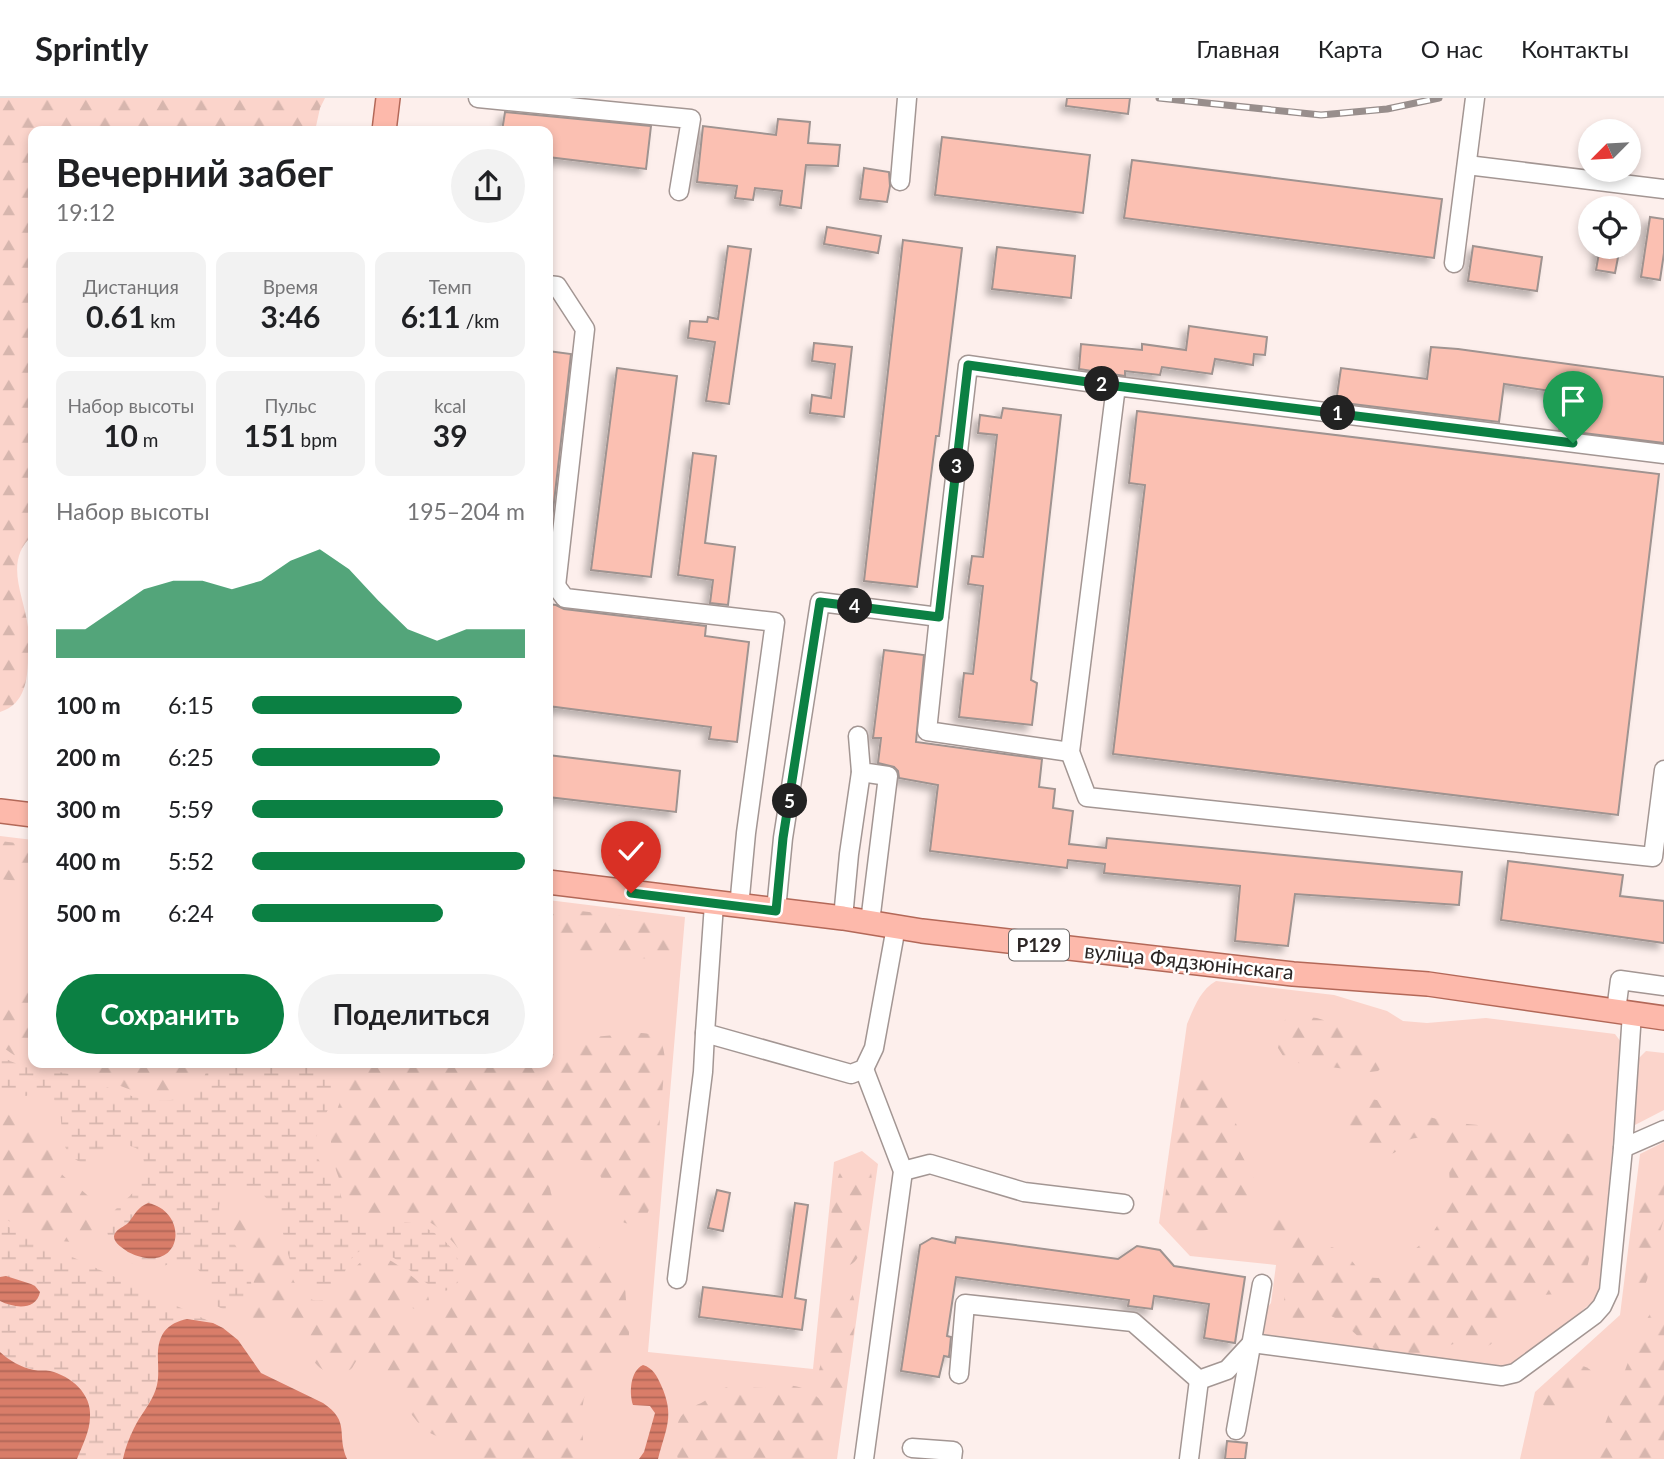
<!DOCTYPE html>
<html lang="ru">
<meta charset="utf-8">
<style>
:root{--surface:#fff;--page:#f2f2f2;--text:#202124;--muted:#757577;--line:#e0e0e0;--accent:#0b8043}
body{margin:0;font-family:Lato,sans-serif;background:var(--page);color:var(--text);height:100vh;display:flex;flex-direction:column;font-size:26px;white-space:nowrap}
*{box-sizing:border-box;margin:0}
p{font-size:23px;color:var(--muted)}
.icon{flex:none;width:38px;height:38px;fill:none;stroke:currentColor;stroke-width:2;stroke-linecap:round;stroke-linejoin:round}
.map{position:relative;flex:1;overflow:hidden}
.panel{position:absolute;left:28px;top:28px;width:525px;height:942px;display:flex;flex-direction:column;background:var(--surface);border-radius:14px;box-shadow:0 4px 10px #0003}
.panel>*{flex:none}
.needle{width:46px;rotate:246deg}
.buttons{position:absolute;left:1578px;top:21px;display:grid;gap:14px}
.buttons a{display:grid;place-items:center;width:63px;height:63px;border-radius:50%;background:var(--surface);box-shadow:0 4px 10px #0003;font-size:35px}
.pin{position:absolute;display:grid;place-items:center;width:60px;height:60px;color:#fff;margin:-72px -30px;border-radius:50% 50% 50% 0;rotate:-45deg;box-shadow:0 0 7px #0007}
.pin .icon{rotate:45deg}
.km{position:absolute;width:35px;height:35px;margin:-18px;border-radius:50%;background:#222;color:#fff;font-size:19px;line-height:35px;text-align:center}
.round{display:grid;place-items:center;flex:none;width:74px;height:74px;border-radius:37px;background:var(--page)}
.overview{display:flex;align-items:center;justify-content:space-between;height:119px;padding:0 28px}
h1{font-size:38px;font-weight:700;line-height:52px}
.metrics{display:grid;grid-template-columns:repeat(3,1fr);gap:10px;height:119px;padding:7px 28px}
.metrics div{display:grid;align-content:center;border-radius:14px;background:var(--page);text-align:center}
.metrics b{font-size:30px;font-weight:700}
.metrics small{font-size:19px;font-weight:400}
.metrics p{font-size:19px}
.chart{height:196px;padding:14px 28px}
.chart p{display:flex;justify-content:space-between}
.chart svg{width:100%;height:126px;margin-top:7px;fill:var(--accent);opacity:.7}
.button{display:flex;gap:14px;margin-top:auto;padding:14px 28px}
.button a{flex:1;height:80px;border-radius:42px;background:var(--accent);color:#fff;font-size:28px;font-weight:700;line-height:80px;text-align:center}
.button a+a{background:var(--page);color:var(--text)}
ul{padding:0 28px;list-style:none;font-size:23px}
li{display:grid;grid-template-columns:112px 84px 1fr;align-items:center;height:52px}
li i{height:18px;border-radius:9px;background:var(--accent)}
header{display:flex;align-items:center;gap:42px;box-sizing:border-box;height:98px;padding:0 35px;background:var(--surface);border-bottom:2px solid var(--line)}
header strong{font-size:33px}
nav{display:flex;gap:38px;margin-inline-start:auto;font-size:24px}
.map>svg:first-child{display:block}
.green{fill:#fbd4cb}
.forest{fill:url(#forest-firs)}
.wetland{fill:url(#wetland-marsh)}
.water{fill:url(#water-rules)}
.building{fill:#fbc0b2;stroke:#9f9390;stroke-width:2;filter:url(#shadow)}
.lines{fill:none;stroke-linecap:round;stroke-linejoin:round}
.minor-casing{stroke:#a39693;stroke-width:21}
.major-casing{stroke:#b36858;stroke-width:26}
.minor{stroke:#fff;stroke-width:18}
.major{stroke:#fdb9ab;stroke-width:23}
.rail-casing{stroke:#988e8c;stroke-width:7}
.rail{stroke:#fff;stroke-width:4.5;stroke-dasharray:13;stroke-linecap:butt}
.route-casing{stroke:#fff;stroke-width:14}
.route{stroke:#0b8043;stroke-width:9}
.labels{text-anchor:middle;stroke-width:5;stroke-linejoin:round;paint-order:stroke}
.shield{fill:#fff;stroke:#6b6766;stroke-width:2}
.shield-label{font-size:19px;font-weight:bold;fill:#2c2625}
.street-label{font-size:21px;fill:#2c2625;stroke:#fff}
</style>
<header>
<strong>Sprintly</strong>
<nav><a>Главная</a><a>Карта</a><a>О нас</a><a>Контакты</a></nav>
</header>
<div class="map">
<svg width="1664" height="1361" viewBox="0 0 1664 1361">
<defs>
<pattern id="forest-firs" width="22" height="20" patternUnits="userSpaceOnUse" patternTransform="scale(1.75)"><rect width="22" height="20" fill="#fbd4cb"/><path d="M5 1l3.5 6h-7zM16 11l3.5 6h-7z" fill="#d7b6ae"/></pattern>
<pattern id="wetland-marsh" width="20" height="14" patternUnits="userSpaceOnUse" patternTransform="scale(1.75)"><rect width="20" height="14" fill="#fbd4cb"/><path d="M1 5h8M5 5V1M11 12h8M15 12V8" fill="none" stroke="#d7b6ae"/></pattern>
<pattern id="water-rules" width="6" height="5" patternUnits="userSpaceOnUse" patternTransform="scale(1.75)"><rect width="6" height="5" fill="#d97d69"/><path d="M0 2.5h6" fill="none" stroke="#b06656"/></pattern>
<filter id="shadow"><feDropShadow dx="-5.5" dy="5.5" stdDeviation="3.5" flood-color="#0004"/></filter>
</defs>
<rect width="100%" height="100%" fill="#fdefec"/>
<g class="green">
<path d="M0 738 33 742V964H548V802L685 819 648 1254 813 1271 834 1064 862 1053 878 1066 837 1361H0Z"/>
<path d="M1216 883 1334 897 1387 913 1403 923 1427 925 1486 920 1615 936 1621 944 1601 1189 1597 1200 1518 1267 1506 1271 1268 1240 1263 1235 1261 1229 1265 1212 1271 1205 1276 1167 1190 1158 1159 1125 1187 926C1194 910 1200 892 1216 883Z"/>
<path d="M1646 953 1664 955V1012L1633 1028 1639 960Z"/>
<path d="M1664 1044V1361H1520L1535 1294 1620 1217 1640 1056Z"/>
</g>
<g class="forest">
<path d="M0 0H325L320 10 315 33H33V437C3 463 24 497 28 529 29 538 28 547 28 556 28 580 26 606 0 614Z"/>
<path d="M0 743 33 747V785L0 781Z"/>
<path d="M548 809 654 822C680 834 680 859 649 861L548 849Z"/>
<path d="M0 890 33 894V964H200C177 1015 135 995 95 977 90 975 86 972 81 970 69 966 56 967 43 967 26 966 13 957 0 947Z"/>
<path d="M1297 918 1317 920 1336 926 1359 941 1376 948 1385 956V966L1378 973 1370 974 1298 965 1285 961 1278 950 1277 935 1285 922 1290 919Z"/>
<path d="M638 935C658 935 663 941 665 961L654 1095C651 1110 645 1131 625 1125 623 1124 618 1122 616 1120 602 1103 609 1075 587 1064 581 1061 574 1060 567 1063 559 1066 552 1074 550 1082 549 1089 551 1097 554 1103 560 1118 571 1130 584 1139 593 1146 602 1150 610 1158 616 1165 621 1173 624 1181 626 1188 625 1195 626 1202 629 1227 635 1247 614 1267 603 1276 590 1282 585 1297 579 1314 584 1343 584 1361H484L430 1335 420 1327 412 1317 383 1271 378 1265 367 1259 358 1260 352 1270 344 1277C326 1278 312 1267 308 1250 306 1242 307 1231 299 1225 285 1214 267 1244 251 1217 243 1203 256 1188 255 1174 253 1156 233 1143 227 1127L229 1119 238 1115 243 1116 253 1125 274 1137 279 1142C288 1159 291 1197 313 1202 347 1209 348 1146 387 1161 397 1165 406 1174 414 1180 423 1188 430 1195 429 1207 421 1216 416 1211 407 1208L400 1210 398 1218 404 1225C424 1227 462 1200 465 1181 468 1166 461 1152 451 1142 436 1126 419 1114 396 1115 385 1116 375 1120 364 1114 355 1109 349 1100 344 1091 337 1078 331 1059 331 1044 332 1017 346 981 368 964H480L501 968 510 964H548V943Z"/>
<path d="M1204 980 1220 982 1230 992V1013L1239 1032 1238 1046 1240 1054 1253 1078 1255 1086 1252 1097 1248 1108 1235 1121 1227 1126 1193 1136 1180 1134 1172 1128 1166 1116 1165 1106V1099L1181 1005C1185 994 1192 984 1204 980Z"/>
<path d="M1372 1001C1399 1006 1424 1020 1451 1024 1488 1029 1525 1030 1561 1034 1612 1043 1601 1095 1593 1133 1590 1152 1590 1188 1566 1194 1549 1199 1530 1194 1514 1205 1499 1216 1504 1244 1485 1249 1476 1251 1468 1244 1459 1245 1448 1246 1437 1253 1427 1255 1410 1260 1390 1259 1374 1250 1359 1242 1346 1224 1331 1218 1315 1212 1300 1235 1287 1213 1278 1198 1292 1186 1289 1171 1286 1155 1254 1129 1270 1112 1288 1094 1295 1128 1303 1136 1313 1146 1330 1146 1342 1154 1353 1160 1357 1175 1370 1179 1376 1181 1385 1180 1391 1177 1401 1172 1406 1162 1413 1153 1418 1148 1424 1144 1429 1139 1451 1116 1464 1052 1423 1041 1397 1034 1404 1070 1371 1051 1363 1046 1351 1038 1348 1028 1344 1019 1351 1005 1361 1002 1362 1001 1371 1001 1372 1001Z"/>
<path d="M0 1013C11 1017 25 1017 35 1025 50 1036 49 1059 59 1073 70 1087 91 1094 97 1111 99 1118 98 1126 94 1132 75 1161 23 1128 0 1119Z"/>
<path d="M853 1065 865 1066 871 1075 872 1082 862 1151C860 1155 858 1161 853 1165 845 1171 834 1166 831 1157 827 1145 833 1085 840 1075 843 1070 847 1067 853 1065Z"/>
<path d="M1664 1065V1121L1654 1153 1647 1182 1645 1187 1638 1192 1632 1188 1631 1183C1635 1145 1634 1092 1664 1065Z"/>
<path d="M845 1190C850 1193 850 1192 853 1198 860 1214 848 1270 845 1290L841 1300C835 1302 831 1303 826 1299 808 1282 826 1261 827 1241 828 1229 824 1215 828 1203 831 1195 837 1192 845 1190Z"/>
<path d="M1664 1203V1361H1592L1640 1232 1655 1208Z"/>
<path d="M1576 1267C1587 1267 1595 1273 1596 1285L1594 1290 1564 1313 1558 1315 1548 1313C1544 1309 1541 1304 1542 1297 1544 1287 1566 1270 1576 1267Z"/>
<path d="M730 1288C741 1288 752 1290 764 1290 776 1290 790 1285 802 1290 833 1301 834 1334 829 1361H678C673 1347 673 1324 686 1313 692 1308 699 1307 706 1302 715 1296 720 1291 730 1288Z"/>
</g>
<g class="wetland">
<path d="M0 958C12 964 23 969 35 971 48 974 61 973 73 977 106 986 134 1006 171 1002 179 1001 189 999 196 993 203 986 206 974 209 964H312C361 992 312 1016 316 1052 317 1067 332 1076 338 1089 340 1095 342 1101 344 1107 360 1138 379 1121 405 1124 428 1126 456 1146 460 1169 461 1176 460 1182 456 1187 432 1216 385 1123 353 1159 349 1164 346 1170 344 1176 339 1185 333 1194 321 1193 286 1190 288 1139 277 1116 271 1103 259 1090 245 1088 238 1087 233 1089 228 1094 192 1123 280 1171 241 1206 236 1210 230 1213 223 1211 205 1205 209 1176 192 1166 179 1157 169 1168 157 1170 147 1171 134 1168 127 1162 118 1156 111 1148 108 1138 101 1106 143 1103 144 1069 144 1065 144 1060 142 1057 140 1053 137 1050 133 1049 113 1040 104 1073 83 1065 50 1053 70 1015 53 1001 36 987 22 1009 0 992Z"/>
<path d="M0 1125 213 1225 198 1222 157 1265V1286L153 1298 138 1323 126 1348 123 1361H77L88 1331 50 1273C30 1272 15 1268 0 1254Z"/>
</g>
<g class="water">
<path d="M148 1105C191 1114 183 1181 128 1154 122 1150 109 1142 116 1134 120 1129 126 1128 129 1124 135 1116 138 1109 148 1105Z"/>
<path d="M6 1178 31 1186 35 1188 40 1194C36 1213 14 1210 0 1203V1179Z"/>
<path d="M187 1221 213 1225 223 1230 238 1242 261 1275 323 1305C351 1324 336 1336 347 1361H123C126 1347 132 1333 139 1321 146 1310 154 1300 157 1287 161 1269 153 1250 164 1234 170 1226 178 1223 187 1221Z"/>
<path d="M0 1254C10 1263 20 1269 34 1272 39 1273 45 1272 50 1273 71 1278 92 1296 90 1319 90 1333 82 1348 77 1361H0Z"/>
<path d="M643 1267C653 1270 657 1278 661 1287 675 1318 666 1330 658 1361H639L644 1354 655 1315 650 1308 633 1307C629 1295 630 1273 643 1267Z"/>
</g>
<g class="building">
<path d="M1067 0H1130L1128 16 1066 8Z"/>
<path d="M505 14 651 28 646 71 548 59V33H502Z"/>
<path d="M778 21 810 24 808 45 840 47 838 68 806 67 801 110 780 107 782 93 755 90 753 102 735 100 737 88 697 84 703 28 776 37Z"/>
<path d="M942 39 1090 57 1083 115 935 97Z"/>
<path d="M1132 62 1442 101 1434 160 1124 120Z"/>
<path d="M864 70 889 74 890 88 887 104 860 101Z"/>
<path d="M1650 119 1664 121V155L1660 182 1641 179Z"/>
<path d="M827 129 881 138 878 155 824 146Z"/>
<path d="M903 142 962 150 939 338H936L917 489 864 483Z"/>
<path d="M728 148 751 151 729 306 706 303 715 244 688 240 690 223 707 224 708 219 718 221Z"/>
<path d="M1473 148 1542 159 1537 193 1468 183Z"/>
<path d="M997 149 1075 158 1071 200 992 191Z"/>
<path d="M1600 149H1620L1615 175 1596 172Z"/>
<path d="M1189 228 1267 239 1265 257 1254 256 1253 267 1215 261 1212 276 1162 269 1160 277 1125 273V278L1079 271 1081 246 1142 252V246L1186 252Z"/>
<path d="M814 245 852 249 844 319 810 315 812 297 831 300 835 266 812 263Z"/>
<path d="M1431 249 1458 251 1664 279V345L1559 332 1564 295 1504 286 1499 324 1336 304 1341 270 1427 281Z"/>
<path d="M548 253 571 256 550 439H548Z"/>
<path d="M617 270 677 278 651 479 591 472Z"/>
<path d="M1003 310 1061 317 1031 582 1037 585 1032 627 959 619 964 575 973 576 983 488 968 486 972 458 983 459 997 337 978 335 980 317 1001 320Z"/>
<path d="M1137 313 1659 376 1618 717 1113 656 1145 387 1129 385Z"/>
<path d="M693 355 716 358 705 445 735 449 728 507 710 505 713 482 678 477Z"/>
<path d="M548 506 556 507 564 511 706 528 705 538 749 544 737 644 709 641 711 629 548 608Z"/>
<path d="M884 552 924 557 916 644 1042 661 1039 689 1055 691 1053 710 1073 713 1069 746 1106 750 1107 740 1462 774 1459 807 1295 796 1288 848 1235 843 1240 788 1104 775 1105 766 1068 762 1067 770 930 753 938 687 899 680 898 673 894 669 878 665 881 640H873Z"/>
<path d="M548 657 680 673 676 714 548 699Z"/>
<path d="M1508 763 1623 777 1620 798 1664 803V845L1501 822Z"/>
<path d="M717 1092 730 1095 723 1133 708 1130Z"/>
<path d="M795 1105 808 1107 795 1200 806 1202 802 1232 699 1219 703 1189 782 1199Z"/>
<path d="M956 1139 1118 1161 1137 1148 1160 1152 1174 1168 1245 1179 1235 1245 1204 1240 1209 1206 1154 1198 1152 1211 1128 1208 1129 1202 956 1179 947 1238 951 1239 949 1259 944 1258 939 1279 901 1273 920 1147 932 1140 955 1145Z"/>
<path d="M1227 1343 1247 1345 1245 1361H1225Z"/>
</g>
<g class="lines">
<g class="minor-casing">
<g id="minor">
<path d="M478 0 691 21 679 93"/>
<path d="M1467 67 1664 91"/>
<path d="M900 83 907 0"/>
<path d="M1454 165 1475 0"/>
<path d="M548 187 557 188 585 231 556 488"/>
<path d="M1664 356 1116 288 1070 654 1087 699 1653 759 1664 672"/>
<path d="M548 487 556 488 565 500 775 524 746 735 739 809"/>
<path d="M939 519 968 267 1116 288"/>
<path d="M858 638 861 674 888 678 870 824"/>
<path d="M714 806 705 935 851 976 864 971 874 950 896 829"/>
<path d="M776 812 783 740 820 504 939 519 927 633 1070 654"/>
<path d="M843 820 849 756 861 674"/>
<path d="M1616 913 1620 882 1664 888"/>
<path d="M864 971 903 1073 864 1361"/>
<path d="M1623 1050 1664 1032"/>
<path d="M903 1073 930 1066 1024 1094 1124 1106"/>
<path d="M677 1181 703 974 705 935"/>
<path d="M959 1276 965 1206 1133 1224 1199 1282 1227 1272 1252 1245 1502 1278 1515 1275 1594 1217 1602 1208 1609 1193 1623 1050 1632 915"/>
<path d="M1236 1332 1262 1186"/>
<path d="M912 1350 953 1353 952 1361"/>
<path d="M1189 1361 1199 1282"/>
</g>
</g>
<g class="major-casing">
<g id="major">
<path d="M384 33 388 0"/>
<path d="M0 713 33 717"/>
<path d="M548 784 843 820 922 833 1293 876 1428 886 1664 920"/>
</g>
</g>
<use href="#minor" class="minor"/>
<use href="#major" class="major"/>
<g class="rail-casing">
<path id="rail" d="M1159 0 1321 17 1387 11 1439 0"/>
</g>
<use href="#rail" class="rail"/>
</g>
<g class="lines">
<g class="route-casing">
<path id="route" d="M631 795 776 813 783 740 820 504 939 519 968 267 1116 288 1573 345"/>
</g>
<use href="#route" class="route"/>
</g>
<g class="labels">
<rect class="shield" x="1009" y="831.5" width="60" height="31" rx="5"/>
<g class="shield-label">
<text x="1039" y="854">Р129</text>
</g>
<g class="street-label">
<text transform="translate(1189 864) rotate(6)" y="7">вуліца Фядзюнінскага</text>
</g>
</g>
</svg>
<div class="buttons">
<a><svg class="needle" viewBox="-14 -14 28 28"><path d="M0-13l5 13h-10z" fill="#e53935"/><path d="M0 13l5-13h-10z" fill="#757577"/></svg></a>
<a><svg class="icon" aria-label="locate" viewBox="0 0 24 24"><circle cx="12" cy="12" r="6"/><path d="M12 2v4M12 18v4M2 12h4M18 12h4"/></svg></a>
</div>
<div class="pin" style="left:1573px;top:345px;background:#1e9e55"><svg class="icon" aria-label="arrive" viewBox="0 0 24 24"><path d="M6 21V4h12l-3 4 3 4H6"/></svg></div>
<div class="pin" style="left:631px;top:795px;background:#d93025"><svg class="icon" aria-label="check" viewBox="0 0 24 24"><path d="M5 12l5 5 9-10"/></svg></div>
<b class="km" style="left:1338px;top:315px">1</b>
<b class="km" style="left:1102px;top:286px">2</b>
<b class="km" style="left:957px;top:368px">3</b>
<b class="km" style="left:855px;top:508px">4</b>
<b class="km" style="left:790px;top:703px">5</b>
<section class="panel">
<div class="overview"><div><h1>Вечерний забег</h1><p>19:12</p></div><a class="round"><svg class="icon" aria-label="share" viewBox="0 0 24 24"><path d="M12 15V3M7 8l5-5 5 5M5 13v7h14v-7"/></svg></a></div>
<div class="metrics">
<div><p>Дистанция</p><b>0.61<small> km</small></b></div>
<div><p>Время</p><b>3:46</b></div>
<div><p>Темп</p><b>6:11<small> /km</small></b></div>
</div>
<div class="metrics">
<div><p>Набор высоты</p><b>10<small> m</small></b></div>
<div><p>Пульс</p><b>151<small> bpm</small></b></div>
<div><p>kcal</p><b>39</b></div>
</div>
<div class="chart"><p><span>Набор высоты</span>195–204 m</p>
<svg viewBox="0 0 160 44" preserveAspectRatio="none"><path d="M0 44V34L10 34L20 27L30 20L40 17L50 17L60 20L70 17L80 10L90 6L100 13L110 24L120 34L130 38L140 34L150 34L160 34V44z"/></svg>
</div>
<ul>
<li><b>100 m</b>6:15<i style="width:77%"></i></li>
<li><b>200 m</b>6:25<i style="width:69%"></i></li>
<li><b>300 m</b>5:59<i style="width:92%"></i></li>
<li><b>400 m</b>5:52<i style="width:100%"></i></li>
<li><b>500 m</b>6:24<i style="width:70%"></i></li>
</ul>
<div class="button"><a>Сохранить</a><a>Поделиться</a></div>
</section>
</div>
